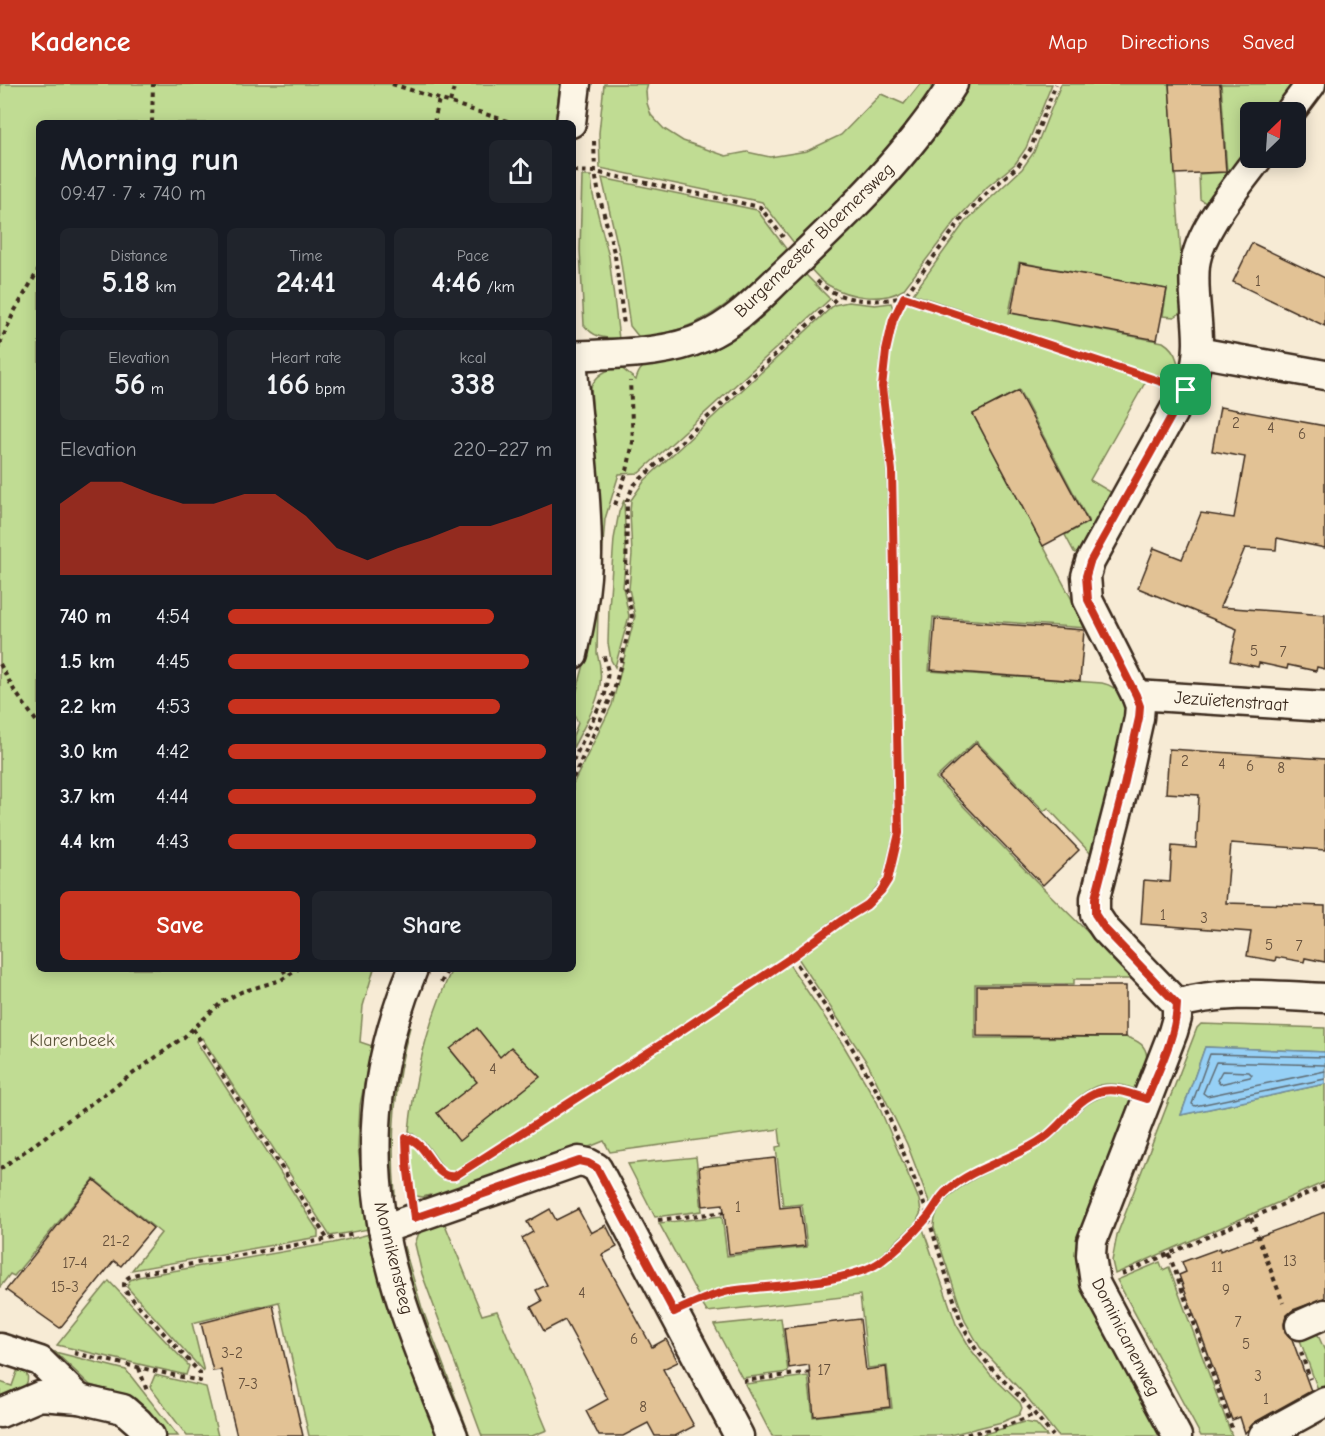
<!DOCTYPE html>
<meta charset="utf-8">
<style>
:root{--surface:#171b24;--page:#20242c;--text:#f1f3f6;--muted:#9ea1a6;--accent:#c8321e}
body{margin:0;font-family:"Comic Neue",sans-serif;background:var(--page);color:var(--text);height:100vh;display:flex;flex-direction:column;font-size:22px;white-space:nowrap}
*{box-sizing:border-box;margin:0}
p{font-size:20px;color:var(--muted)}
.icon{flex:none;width:33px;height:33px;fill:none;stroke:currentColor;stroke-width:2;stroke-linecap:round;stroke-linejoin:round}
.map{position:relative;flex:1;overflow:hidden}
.drawer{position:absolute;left:36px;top:36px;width:540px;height:852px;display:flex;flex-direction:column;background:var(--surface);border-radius:9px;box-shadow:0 3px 15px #0003}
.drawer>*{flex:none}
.needle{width:39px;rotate:25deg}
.fabs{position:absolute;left:1240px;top:18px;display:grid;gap:12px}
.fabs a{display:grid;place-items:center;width:66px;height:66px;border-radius:9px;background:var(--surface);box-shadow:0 3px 15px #0003;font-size:30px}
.pin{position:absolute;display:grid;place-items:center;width:51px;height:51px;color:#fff;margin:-26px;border-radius:12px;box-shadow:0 3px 9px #0006}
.round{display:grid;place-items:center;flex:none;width:63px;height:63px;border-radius:9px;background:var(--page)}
.summary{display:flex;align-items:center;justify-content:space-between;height:102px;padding:0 24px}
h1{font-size:33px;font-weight:800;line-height:45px}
.metrics{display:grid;grid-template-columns:repeat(3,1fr);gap:9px;height:102px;padding:6px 24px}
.metrics div{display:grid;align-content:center;border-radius:9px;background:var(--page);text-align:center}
.metrics b{font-size:30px;font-weight:800}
.metrics small{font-size:16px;font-weight:400}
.metrics p{font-size:16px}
.chart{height:168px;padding:12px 24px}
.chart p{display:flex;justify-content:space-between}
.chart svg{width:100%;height:108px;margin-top:6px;fill:var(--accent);opacity:.7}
.cta{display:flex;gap:12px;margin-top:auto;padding:12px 24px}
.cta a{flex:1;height:69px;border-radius:9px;background:var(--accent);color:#fff;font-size:24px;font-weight:800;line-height:69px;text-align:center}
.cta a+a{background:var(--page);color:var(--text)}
ul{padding:0 24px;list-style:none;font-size:20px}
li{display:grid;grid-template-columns:96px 72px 1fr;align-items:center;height:45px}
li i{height:15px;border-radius:8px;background:var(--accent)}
header{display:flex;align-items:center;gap:36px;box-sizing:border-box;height:84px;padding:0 30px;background:var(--accent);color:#fff}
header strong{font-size:28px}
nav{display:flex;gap:33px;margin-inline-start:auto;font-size:21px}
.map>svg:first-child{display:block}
.green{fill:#c0dc93;stroke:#7e8358;stroke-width:1.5}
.water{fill:#96d0f6;stroke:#728ea0;stroke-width:1.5}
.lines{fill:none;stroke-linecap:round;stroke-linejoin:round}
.shore{stroke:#5f6c74;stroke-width:1.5}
.building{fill:#e2c295;stroke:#3b2a1e;stroke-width:1.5}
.minor-casing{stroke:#3b2a1e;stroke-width:33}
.path{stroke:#3b2a1e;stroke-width:4;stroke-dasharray:4.5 4.5;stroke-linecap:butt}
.minor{stroke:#fcf5e5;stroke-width:28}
.route-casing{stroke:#fff;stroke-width:12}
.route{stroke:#c8321e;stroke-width:8}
.labels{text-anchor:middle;stroke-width:5;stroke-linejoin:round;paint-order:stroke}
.number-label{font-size:15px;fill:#65503c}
.street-label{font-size:18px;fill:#3b2a1e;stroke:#fcf5e5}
.park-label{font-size:18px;fill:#5c563b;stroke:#fcf5e5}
</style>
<header>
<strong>Kadence</strong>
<nav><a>Map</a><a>Directions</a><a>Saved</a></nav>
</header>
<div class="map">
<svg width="1325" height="1352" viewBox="0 0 1325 1352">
<rect width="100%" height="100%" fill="#f7ebd5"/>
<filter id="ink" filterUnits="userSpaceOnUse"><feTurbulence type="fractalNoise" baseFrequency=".0167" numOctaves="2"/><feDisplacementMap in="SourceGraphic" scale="12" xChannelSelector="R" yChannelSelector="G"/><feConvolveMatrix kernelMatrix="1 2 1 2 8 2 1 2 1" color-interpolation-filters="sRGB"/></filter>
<g filter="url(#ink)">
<g class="green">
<path d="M0 0H560L555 39H39V885H374L363 922 360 958 372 962 360 1021 358 1064 369 1145 330 1152 202 954 196 957 318 1147V1153L132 1186 161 1149 94 1095 14 1192 10 1190 0 1203Z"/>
<path d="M604 0H648L646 7 647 19 651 31 664 45 683 57 726 72 747 68 770 73 807 67 841 51 881 10 904 20 920 0H930L932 5C892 63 844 111 794 159L762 118 600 84 599 49Z"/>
<path d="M968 0H1052L1026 64 1015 80 987 103 958 134 903 206C882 219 848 213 828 201 821 197 815 190 810 184L913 78 937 48Z"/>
<path d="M1061 0H1169L1183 201 1182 228 1174 233 1163 232 1167 205 1019 178 1009 229 1163 258C1178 267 1181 284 1176 299L913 210 965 138 1022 85 1034 68Z"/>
<path d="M1221 0H1295L1275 28H1251V62L1211 118 1206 119 1200 115 1199 90 1227 88Z"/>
<path d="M582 92H591L593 111 609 173 619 255C604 254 594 254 584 241L580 166Z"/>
<path d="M602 94 757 126 787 166C750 200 717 238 665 249 656 251 647 255 638 252L630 242 620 172Z"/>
<path d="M805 190 830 215 639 389 619 390 605 435 598 525 597 569C609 607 589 631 573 664V652L578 639 573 628V621L585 577 592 541 596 390 591 303C597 290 606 286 620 283L636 296C637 292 639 287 642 284 650 278 687 275 700 271 744 257 774 222 805 190Z"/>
<path d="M848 218 875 221 891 219 893 224 881 267 878 304 887 388 894 749 883 796 864 818 838 833 789 870 657 958 453 1089 445 1087 426 1060 409 1047C415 990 428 937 452 885H573V700L612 621 635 532 629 505 632 470 630 428 631 416 645 396 834 221Z"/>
<path d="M905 218 1146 297 1090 396 1114 410 1079 470 1074 468 1065 451 1089 438 1019 306 973 330 1087 544 933 533 929 587 1102 599C1121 603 1127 618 1125 636L1092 771 1048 724 1044 727 976 657 936 694 1041 802 1135 895H1074V900H975V954L1125 953C1158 960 1146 984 1137 1006 1125 1001 1113 998 1101 1001 1080 1006 1069 1025 1055 1039 1032 1062 981 1080 951 1098L943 1104 930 1120 907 1060 868 980 798 874 843 840 869 824 884 810 891 799 903 749 896 387 886 304 890 267 897 238Z"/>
<path d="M624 416 626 470 623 503 629 532 615 583 611 576 608 559 609 524 614 455 619 428Z"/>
<path d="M789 880 842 959 877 1018 919 1116 921 1128 916 1139 878 1174 864 1184 788 1197 726 1204 699 1213 659 1139 722 1132 727 1172 807 1163 802 1120 783 1122 776 1063 781 1062 779 1045 610 1068 604 1057 554 1077 432 1118 430 1111 423 1113 416 1112 413 1107 409 1060H412C428 1074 433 1101 458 1096Z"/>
<path d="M1201 940 1325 944V968L1205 963 1181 1031 1325 1000V1098L1115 1190 1112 1177 1117 1151 1197 944Z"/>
<path d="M406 942 410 943C394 999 390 1053 395 1111H392L388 1074 392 1008Z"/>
<path d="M1114 1010 1133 1014 1082 1148 1163 1352H1058L1026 1312 980 1263 965 1237 934 1144C932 1102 1014 1078 1044 1060 1071 1042 1079 1014 1114 1010Z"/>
<path d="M696 1073 702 1127 655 1133 628 1080Z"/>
<path d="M444 1138 482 1231 497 1227 547 1346 532 1352H482L422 1190 415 1160 420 1146Z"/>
<path d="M923 1145 956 1240 972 1267 990 1290 1020 1319 1022 1324 1019 1331 1002 1338 950 1351 772 1352 745 1300 808 1292 813 1333 892 1324 887 1282 868 1284 860 1211 707 1228 702 1220 727 1211 866 1190 881 1182Z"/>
<path d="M370 1150 384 1209 437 1352H309L279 1218 192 1239 204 1288 127 1203 130 1196 138 1193 333 1159Z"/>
<path d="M404 1163 422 1224 470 1352H466L419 1225 401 1164Z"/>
<path d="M1160 1178 1163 1186 1169 1183 1232 1352H1201L1117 1196Z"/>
<path d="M109 1197 189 1282 186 1291 57 1261Z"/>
<path d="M781 1234 788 1288 742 1294 714 1241Z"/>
<path d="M1317 1249 1325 1267V1304L1322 1306 1317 1303 1300 1256Z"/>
<path d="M55 1268 126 1286 178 1352H165L136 1315 90 1301Z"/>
<path d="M18 1285 26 1288C34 1305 12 1310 0 1315V1298L12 1302Z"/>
<path d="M155 1291 206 1303 218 1352H187L150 1303Z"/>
<path d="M1024 1338 1036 1340 1047 1352H978Z"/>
</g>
<path class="water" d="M1205 963 1325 968V1000L1181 1031Z"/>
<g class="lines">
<g class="shore">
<path d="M1325 973 1210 970 1192 1020 1195 1022 1325 995"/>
<path d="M1325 981 1216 978 1203 1009 1207 1012 1325 987"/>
<path d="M1222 987 1249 988 1252 991 1250 993 1220 1000 1217 996Z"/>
</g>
</g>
<g class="building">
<path d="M1169 0H1220L1226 88 1175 90Z"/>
<path d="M1252 159 1325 194V242L1233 198Z"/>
<path d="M1020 179 1167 205 1157 256 1011 229Z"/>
<path d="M1018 307 1088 438 1043 462 973 330Z"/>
<path d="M1220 323 1325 342V464L1277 454 1276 466 1245 464 1220 523 1325 531V585L1317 583 1316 587 1288 581 1287 585 1259 579 1258 583 1230 577 1237 545 1138 504 1154 464 1182 475 1201 429 1234 434 1245 373 1212 367Z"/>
<path d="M935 535 1084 546 1080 597 931 586Z"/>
<path d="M976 659 1079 766 1043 801 939 694Z"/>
<path d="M1169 665 1325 675V766L1231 759 1226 819 1325 822V878L1305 874 1304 878 1276 873 1275 877 1247 872 1251 848 1141 840 1144 796 1170 798 1172 762 1196 764 1199 711 1166 709Z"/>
<path d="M977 902H1126V953L977 952Z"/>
<path d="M477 944 500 973 511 963 540 993 459 1057 437 1029 477 998 450 965Z"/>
<path d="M775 1074 780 1124 800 1122 805 1162 729 1170 723 1120 703 1122 699 1083Z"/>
<path d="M94 1096 153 1144 121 1182 114 1177 60 1244 6 1206Z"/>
<path d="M550 1125 556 1136 578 1125 591 1149 606 1141 617 1163 602 1171 652 1263 666 1255 678 1278 663 1285 694 1342 675 1352H655L648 1339 623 1352H599L586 1327 608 1315 565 1236 544 1247 531 1223 542 1217 536 1206 547 1201 522 1154 533 1148 527 1138Z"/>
<path d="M1325 1128V1214L1293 1226 1286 1232 1284 1240 1285 1248 1292 1255 1311 1307 1255 1338 1245 1349 1240 1333 1232 1336 1199 1245 1179 1191 1186 1188 1182 1178 1220 1164V1167Z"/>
<path d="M273 1221 303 1352H237L221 1286 213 1287 201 1239Z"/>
<path d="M860 1235 866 1286 886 1283 890 1323 814 1332 809 1281 789 1284 784 1244Z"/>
</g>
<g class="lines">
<g class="minor-casing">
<g id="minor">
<path d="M1290 28 1311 0"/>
<path d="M571 39 576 0"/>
<path d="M1198 268 1325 291"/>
<path d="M573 272C616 269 664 271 704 253 736 239 760 212 786 188 846 131 909 71 953 0"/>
<path d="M573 286C578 347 587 409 587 470 587 503 580 538 573 570"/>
<path d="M1136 611 1325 623"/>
<path d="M413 885C368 993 364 1094 398 1206 413 1256 434 1304 453 1352"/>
<path d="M1177 920C1225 905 1276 912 1325 914"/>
<path d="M383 1145 579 1077 588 1079 597 1084 739 1352"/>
<path d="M1300 1241 1325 1230"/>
<path d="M0 1264 40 1277 79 1315"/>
<path d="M0 1329 40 1312 79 1315 123 1325 138 1338 150 1352"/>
<path d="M1177 1352 1095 1199 1091 1171 1092 1157 1173 948 1177 934V920L1105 845 1095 830V814L1123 706 1139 634 1140 622 1136 611 1088 516 1086 492 1090 478 1193 292C1205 256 1191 218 1195 181 1200 144 1237 103 1258 74"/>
<path d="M1263 1352 1325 1318"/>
</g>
</g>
<g class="path">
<path d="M392 0 513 39"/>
<path d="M450 18 455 0"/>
<path d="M152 39 153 0"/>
<path d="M434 39 439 15"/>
<path d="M594 57 595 88 599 111 615 172 624 241"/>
<path d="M573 87 595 88 760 123 783 153"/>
<path d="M817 197C840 219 874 219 904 213L1159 297"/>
<path d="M0 260 14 228 39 185"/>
<path d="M615 421 627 387 633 358 630 297"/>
<path d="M0 580 14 606 39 641"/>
<path d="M573 677 605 610 608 587 603 569"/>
<path d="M573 694 614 607 632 532 626 504 627 417 633 402 839 212"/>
<path d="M792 873 847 955 881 1014 922 1114 961 1238 975 1264 993 1286 1023 1316 1053 1352"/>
<path d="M283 885 287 892"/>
<path d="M441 899 448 885"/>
<path d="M193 945 328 1156"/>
<path d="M406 1054C423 1057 432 1077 442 1091L445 1092"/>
<path d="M472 1081 658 962 792 873 841 837 867 821 881 807 888 796 899 749 892 387 882 303 886 267 893 236 904 213 961 136 990 106 1018 82 1030 66 1056 0"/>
<path d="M0 1085 184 953 222 918 241 908 281 896 298 885"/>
<path d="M1251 1134 1283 1219"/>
<path d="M658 1136 726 1128"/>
<path d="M1169 1170 1233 1347"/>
<path d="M1122 1190 1325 1102"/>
<path d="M699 1217C738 1201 783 1201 824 1195 843 1192 863 1190 880 1178 896 1167 913 1150 926 1135 934 1126 939 1114 948 1106 975 1082 1014 1075 1044 1054 1070 1036 1084 1000 1121 1007"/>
<path d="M1301 1268 1310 1295"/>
<path d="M74 1269 200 1297V1289L127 1209C120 1198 126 1193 137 1190L356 1150"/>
<path d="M139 1284 147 1307"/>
<path d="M743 1297 812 1288"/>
<path d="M958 1352 1003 1343 1035 1330"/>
</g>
<use href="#minor" class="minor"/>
</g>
</g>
<g class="lines" filter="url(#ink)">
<g class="route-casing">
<path id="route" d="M904 213 1186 306 1090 478 1086 492 1088 516 1136 611 1140 622 1139 634 1123 706 1095 814V830L1105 845 1177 920C1176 953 1159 985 1147 1015 1131 1010 1115 1003 1099 1008 1076 1015 1064 1040 1044 1054 1015 1075 975 1082 948 1106 939 1113 934 1126 926 1135 913 1150 896 1166 880 1178 848 1200 769 1201 729 1207 710 1211 692 1220 674 1228L597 1084 588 1079 579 1077 414 1134 407 1080 406 1054C429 1058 432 1096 455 1092L658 962 792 873 841 837 867 821 881 807 888 796 899 749 892 387 882 303 886 267 893 236Z"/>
</g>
<use href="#route" class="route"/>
</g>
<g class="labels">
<g class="number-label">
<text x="1258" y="202">1</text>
<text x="1236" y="344">2</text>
<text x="1271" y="349">4</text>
<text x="1302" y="355">6</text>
<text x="1254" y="572">5</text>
<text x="1283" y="573">7</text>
<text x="1185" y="682">2</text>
<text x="1222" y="685">4</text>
<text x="1250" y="687">6</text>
<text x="1281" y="689">8</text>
<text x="1163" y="836">1</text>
<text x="1204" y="839">3</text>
<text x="1269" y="866">5</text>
<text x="1299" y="867">7</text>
<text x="493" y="990">4</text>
<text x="738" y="1128">1</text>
<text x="116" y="1162">21-2</text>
<text x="1290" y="1182">13</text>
<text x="75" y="1184">17-4</text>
<text x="1217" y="1188">11</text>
<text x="65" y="1208">15-3</text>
<text x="1226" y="1211">9</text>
<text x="582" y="1214">4</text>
<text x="1238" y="1243">7</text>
<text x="634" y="1260">6</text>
<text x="1246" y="1265">5</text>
<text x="232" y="1274">3-2</text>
<text x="824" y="1291">17</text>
<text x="1258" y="1297">3</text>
<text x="248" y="1305">7-3</text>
<text x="1266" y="1320">1</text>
<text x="643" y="1328">8</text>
</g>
<g class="street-label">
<text transform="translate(814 156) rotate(-44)" y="6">Burgemeester Bloemersweg</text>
<text transform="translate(1231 617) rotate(4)" y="6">Jezuïetenstraat</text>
<text transform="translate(394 1174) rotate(76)" y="6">Monnikensteeg</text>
<text transform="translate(1126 1253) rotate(63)" y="6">Dominicanenweg</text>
</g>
<g class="park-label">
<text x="72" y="962">Klarenbeek</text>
</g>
</g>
</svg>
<div class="fabs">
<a><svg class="needle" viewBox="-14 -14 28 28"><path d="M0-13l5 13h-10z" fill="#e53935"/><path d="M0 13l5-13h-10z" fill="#9ea1a6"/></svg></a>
</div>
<div class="pin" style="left:1186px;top:306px;background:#1e9e55"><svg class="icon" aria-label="arrive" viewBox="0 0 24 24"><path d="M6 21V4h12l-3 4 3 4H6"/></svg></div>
<section class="drawer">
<div class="summary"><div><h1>Morning run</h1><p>09:47 · 7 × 740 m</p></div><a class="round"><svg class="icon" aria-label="share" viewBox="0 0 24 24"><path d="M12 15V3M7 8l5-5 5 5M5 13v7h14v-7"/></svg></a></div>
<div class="metrics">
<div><p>Distance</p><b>5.18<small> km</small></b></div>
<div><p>Time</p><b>24:41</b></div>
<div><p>Pace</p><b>4:46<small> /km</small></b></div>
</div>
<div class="metrics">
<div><p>Elevation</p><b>56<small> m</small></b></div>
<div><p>Heart rate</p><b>166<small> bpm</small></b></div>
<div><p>kcal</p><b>338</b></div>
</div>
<div class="chart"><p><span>Elevation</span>220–227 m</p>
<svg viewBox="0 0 160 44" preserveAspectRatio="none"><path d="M0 44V15L10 6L20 6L30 11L40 15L50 15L60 11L70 11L80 20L90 33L100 38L110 33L120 29L130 24L140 24L150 20L160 15V44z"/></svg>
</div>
<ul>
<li><b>740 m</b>4:54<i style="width:82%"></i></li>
<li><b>1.5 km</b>4:45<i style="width:93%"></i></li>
<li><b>2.2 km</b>4:53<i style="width:84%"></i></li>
<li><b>3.0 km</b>4:42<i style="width:98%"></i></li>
<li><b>3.7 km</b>4:44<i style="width:95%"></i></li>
<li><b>4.4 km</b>4:43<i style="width:95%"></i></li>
</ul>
<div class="cta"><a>Save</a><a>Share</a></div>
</section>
</div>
